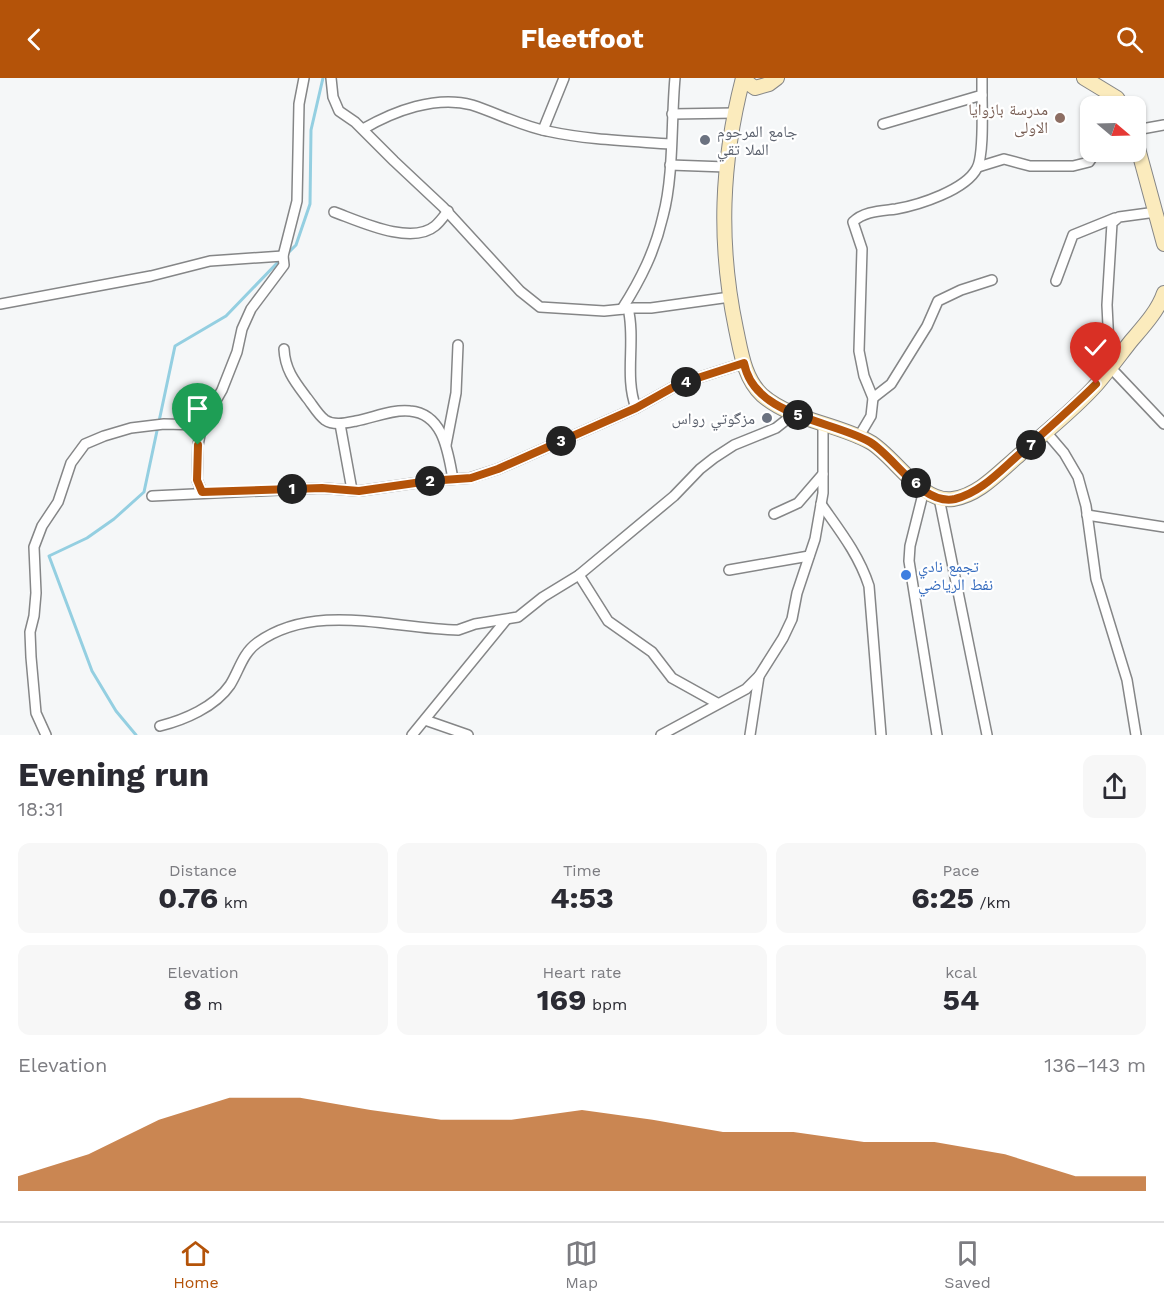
<!DOCTYPE html>
<meta charset="utf-8">
<style>
:root{--surface:#fff;--page:#f7f7f7;--text:#2b2b33;--muted:#7c7c81;--line:#e1e1e2;--accent:#b45309}
body{margin:0;font-family:"Work Sans","Noto Naskh Arabic",sans-serif;background:var(--page);color:var(--text);height:100vh;display:flex;flex-direction:column;font-size:22px;white-space:nowrap}
*{box-sizing:border-box;margin:0}
p{font-size:20px;color:var(--muted)}
.icon{flex:none;width:33px;height:33px;fill:none;stroke:currentColor;stroke-width:2;stroke-linecap:round;stroke-linejoin:round}
.map{position:relative;height:657px;overflow:hidden}
.drawer{display:flex;flex-direction:column;background:var(--surface);flex:1}
.drawer>*{flex:none}
.needle{width:39px;rotate:109deg}
.tools{position:absolute;left:1080px;top:18px;display:grid;gap:12px}
.tools a{display:grid;place-items:center;width:66px;height:66px;border-radius:12px;background:var(--surface);box-shadow:0 2px 4px #0004;font-size:30px}
.pin{position:absolute;display:grid;place-items:center;width:51px;height:51px;color:#fff;margin:-62px -26px;border-radius:50% 50% 50% 0;rotate:-45deg;box-shadow:0 0 6px #0007}
.pin .icon{rotate:45deg}
.km{position:absolute;width:30px;height:30px;margin:-15px;border-radius:50%;background:#222;color:#fff;font-size:16px;line-height:30px;text-align:center}
.round{display:grid;place-items:center;flex:none;width:63px;height:63px;border-radius:12px;background:var(--page)}
.summary{display:flex;align-items:center;justify-content:space-between;height:102px;padding:0 18px}
h1{font-size:33px;font-weight:700;line-height:45px}
.stats{display:grid;grid-template-columns:repeat(3,1fr);gap:9px;height:102px;padding:6px 18px}
.stats div{display:grid;align-content:center;border-radius:12px;background:var(--page);text-align:center}
.stats b{font-size:30px;font-weight:700}
.stats small{font-size:16px;font-weight:400}
.stats p{font-size:16px}
.chart{height:168px;padding:12px 18px}
.chart p{display:flex;justify-content:space-between}
.chart svg{width:100%;height:108px;margin-top:6px;fill:var(--accent);opacity:.7}
header{display:flex;justify-content:space-between;align-items:center;height:78px;padding:0 18px;background:var(--accent);color:#fff;font-size:27px;font-weight:700}
.menu{display:flex;justify-content:space-around;align-items:center;height:84px;border-top:2px solid var(--line);background:var(--surface);font-size:16px;color:var(--muted)}
.menu a{display:grid;justify-items:center;gap:3px}
.menu .selected{color:var(--accent)}
.map>svg:first-child{display:block}
.lines{fill:none;stroke-linecap:round;stroke-linejoin:round}
.stream{stroke:#94cfe1;stroke-width:3}
.street-casing{stroke:#858687;stroke-width:12}
.secondary-casing{stroke:#858687;stroke-width:16}
.street{stroke:#fff;stroke-width:9}
.secondary{stroke:#fbebbd;stroke-width:14}
.route-casing{stroke:#fff;stroke-width:12}
.route{stroke:#b45309;stroke-width:8}
.education-dot{fill:#8d6e63;stroke:#fff;stroke-width:2}
.worship-dot{fill:#6b7280;stroke:#fff;stroke-width:2}
.shop-dot{fill:#3f7fe0;stroke:#fff;stroke-width:2}
.labels{text-anchor:middle;stroke-width:4.5;stroke-linejoin:round;paint-order:stroke}
.education-label{font-size:16px;fill:#785e54;stroke:#fff;text-anchor:end}
.worship-label{font-size:16px;fill:#5b616d;stroke:#fff;text-anchor:start}
.shop-label{font-size:16px;fill:#366cbe;stroke:#fff;text-anchor:start}
</style>
<header><svg class="icon" aria-label="back" viewBox="0 0 24 24"><path d="M15 5l-7 7 7 7"/></svg>Fleetfoot<svg class="icon" aria-label="search" viewBox="0 0 24 24"><circle cx="10" cy="10" r="6"/><path d="M15 15l6 6"/></svg></header>
<div class="map">
<svg width="1164" height="657" viewBox="0 0 1164 657">
<rect width="100%" height="100%" fill="#f5f7f8"/>
<g class="lines">
<g class="stream">
<path d="M286 177 296 167 310 126 311 52 323 0"/>
<path d="M136 657 116 633 92 593 49 478 87 460 114 441 144 414 175 268 226 238 281 181"/>
</g>
<g class="street-casing">
<g id="street">
<path d="M331 0 333 19 339 33 355 44 394 83 443 129 520 213 540 229 604 233 634 230H651L730 219"/>
<path d="M672 36 735 35"/>
<path d="M883 46 982 17V0"/>
<path d="M363 51C394 33 436 17 472 27 497 35 521 48 547 53 588 62 629 63 671 66"/>
<path d="M543 52 564 0"/>
<path d="M1136 52 1164 47"/>
<path d="M670 87 726 89"/>
<path d="M978 89 1004 81 1030 88H1073L1089 84 1096 74"/>
<path d="M334 134C359 143 411 168 435 148 440 144 444 138 448 133"/>
<path d="M1156 134 1119 139 1112 145 1107 227 1110 289 1164 346"/>
<path d="M1056 203 1073 157 1115 140"/>
<path d="M0 226 151 198 210 183 283 178"/>
<path d="M628 230C636 263 624 298 636 330"/>
<path d="M622 231C641 201 655 173 663 138 674 97 671 43 675 0"/>
<path d="M284 271C285 292 295 304 307 320 312 326 318 337 325 342 334 348 346 345 356 343 373 340 392 331 410 333 444 336 448 375 453 401"/>
<path d="M873 320 891 306 927 248 938 223 961 212 992 202"/>
<path d="M340 346 352 412"/>
<path d="M1046 354 1064 375 1078 399 1086 428 1096 501 1127 602 1136 657"/>
<path d="M858 360 871 338 873 320 864 298 859 273 862 171 853 144C864 133 881 133 896 131 919 127 966 112 977 90 984 77 982 34 982 17"/>
<path d="M446 367 456 315 458 267"/>
<path d="M924 412 910 468 909 483 937 657"/>
<path d="M202 414 197 402 198 367 202 347 222 312 237 274 242 251 251 231 284 187 283 178 297 123 299 26 304 0"/>
<path d="M152 418 322 410 359 413 429 403 470 400 498 391 636 330 679 306 744 285"/>
<path d="M939 420 987 657"/>
<path d="M821 426C840 453 859 477 869 508L881 657"/>
<path d="M774 436 798 425 823 396"/>
<path d="M1087 437 1164 449"/>
<path d="M729 492 809 478"/>
<path d="M579 497 608 543 652 574 672 600 717 625"/>
<path d="M425 642 468 657"/>
<path d="M160 648C184 642 215 629 230 607 239 593 242 576 257 565 315 523 393 551 458 552L475 546 518 539 543 519 579 497 674 418 700 391 714 380 734 367 776 350 795 335"/>
<path d="M46 657 36 635 31 579 30 554 34 538 36 515 34 469 42 448 58 424 71 385 85 366 104 358 131 350 164 346 202 347"/>
<path d="M412 657 506 542"/>
<path d="M661 657 746 611 759 598 783 560 792 541 797 515 815 461 823 415V346"/>
<path d="M750 657 759 598"/>
</g>
</g>
<g class="secondary-casing">
<g id="secondary">
<path d="M743 0C721 85 718 165 736 251 741 274 744 300 762 317 792 343 836 345 870 364 895 378 921 426 953 421 979 417 998 395 1017 379 1044 355 1073 333 1097 306 1109 292 1120 277 1131 263 1143 249 1158 233 1164 215"/>
<path d="M746 0 748 5 755 10 769 6 777 0"/>
<path d="M1084 0 1117 20 1122 28"/>
<path d="M1136 63 1164 166"/>
</g>
</g>
<use href="#street" class="street"/>
<use href="#secondary" class="secondary"/>
</g>
<g class="lines">
<g class="route-casing">
<path id="route" d="M198 367 197 402 202 414 322 410 359 413 429 403 471 400 498 391 636 330 679 306 744 285C754 339 832 342 870 364 895 379 922 428 955 421 979 415 997 396 1015 380 1042 356 1070 332 1096 306"/>
</g>
<use href="#route" class="route"/>
</g>
<circle class="education-dot" cx="1060" cy="40" r="6"/>
<g class="worship-dot">
<circle cx="705" cy="62" r="6"/>
<circle cx="767" cy="340" r="6"/>
</g>
<circle class="shop-dot" cx="906" cy="497" r="6"/>
<g class="labels">
<g class="education-label">
<text x="1048" y="37">مدرسة بازوايا<tspan x="1048" dy="18">الاولى</tspan></text>
</g>
<g class="worship-label">
<text x="717" y="59">جامع المرحوم<tspan x="717" dy="18">الملا تقي</tspan></text>
<text x="755" y="346" text-anchor="end">مزگوتي رواس</text>
</g>
<g class="shop-label">
<text x="918" y="494">تجمع نادي<tspan x="918" dy="18">نفط الرياضي</tspan></text>
</g>
</g>
</svg>
<div class="tools">
<a><svg class="needle" viewBox="-14 -14 28 28"><path d="M0-13l5 13h-10z" fill="#e53935"/><path d="M0 13l5-13h-10z" fill="#7c7c81"/></svg></a>
</div>
<div class="pin" style="left:198px;top:367px;background:#1e9e55"><svg class="icon" aria-label="arrive" viewBox="0 0 24 24"><path d="M6 21V4h12l-3 4 3 4H6"/></svg></div>
<div class="pin" style="left:1096px;top:306px;background:#d93025"><svg class="icon" aria-label="check" viewBox="0 0 24 24"><path d="M5 12l5 5 9-10"/></svg></div>
<b class="km" style="left:292px;top:411px">1</b>
<b class="km" style="left:430px;top:403px">2</b>
<b class="km" style="left:561px;top:363px">3</b>
<b class="km" style="left:686px;top:304px">4</b>
<b class="km" style="left:798px;top:337px">5</b>
<b class="km" style="left:916px;top:405px">6</b>
<b class="km" style="left:1031px;top:367px">7</b>
</div>
<section class="drawer">
<div class="summary"><div><h1>Evening run</h1><p>18:31</p></div><a class="round"><svg class="icon" aria-label="share" viewBox="0 0 24 24"><path d="M12 15V3M7 8l5-5 5 5M5 13v7h14v-7"/></svg></a></div>
<div class="stats">
<div><p>Distance</p><b>0.76<small> km</small></b></div>
<div><p>Time</p><b>4:53</b></div>
<div><p>Pace</p><b>6:25<small> /km</small></b></div>
</div>
<div class="stats">
<div><p>Elevation</p><b>8<small> m</small></b></div>
<div><p>Heart rate</p><b>169<small> bpm</small></b></div>
<div><p>kcal</p><b>54</b></div>
</div>
<div class="chart"><p><span>Elevation</span>136–143 m</p>
<svg viewBox="0 0 160 44" preserveAspectRatio="none"><path d="M0 44V38L10 29L20 15L30 6L40 6L50 11L60 15L70 15L80 11L90 15L100 20L110 20L120 24L130 24L140 29L150 38L160 38V44z"/></svg>
</div>
</section>
<nav class="menu">
<a class="selected"><svg class="icon" aria-label="home" viewBox="0 0 24 24"><path d="M3 11l9-7 9 7M6 9v11h12V9"/></svg>Home</a>
<a><svg class="icon" aria-label="map" viewBox="0 0 24 24"><path d="M3 6l6-2 6 2 6-2v14l-6 2-6-2-6 2zM9 4v14M15 6v14"/></svg>Map</a>
<a><svg class="icon" aria-label="saved" viewBox="0 0 24 24"><path d="M7 4h10v16l-5-4-5 4z"/></svg>Saved</a>
</nav>
